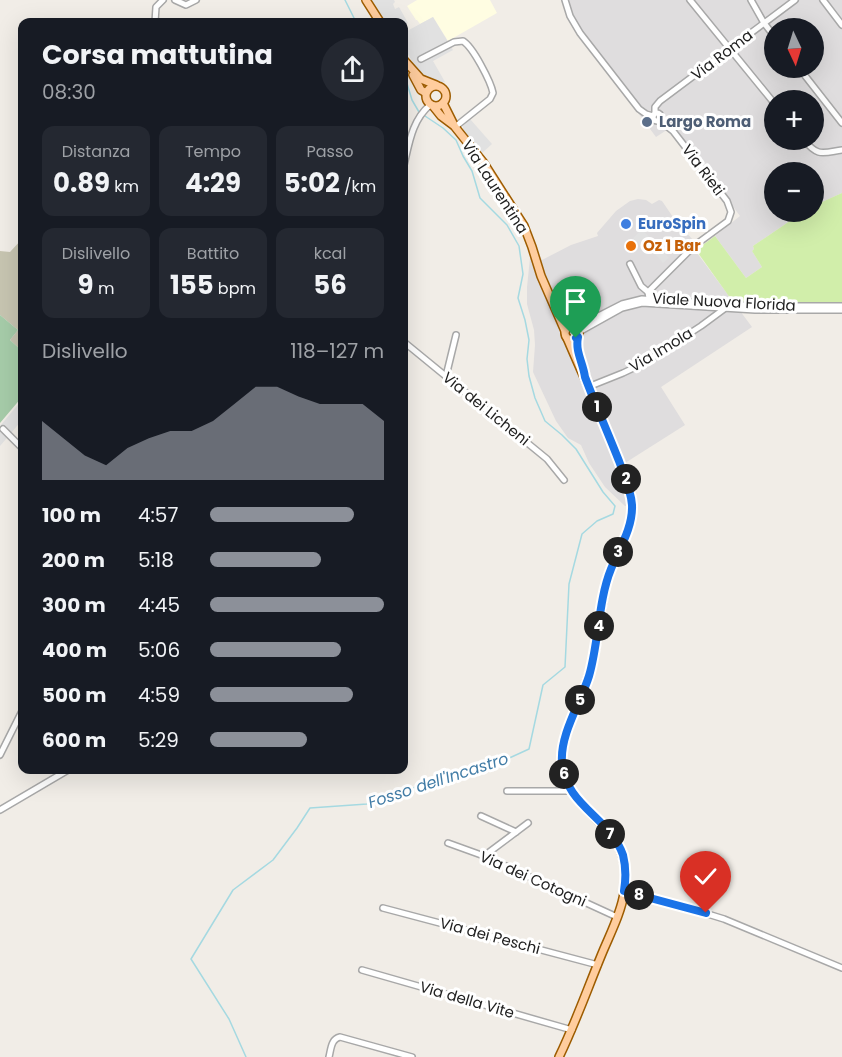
<!DOCTYPE html>
<html lang="it">
<meta charset="utf-8">
<style>
:root{--surface:#171b24;--page:#242831;--text:#f1f3f6;--muted:#9ea1a6;--accent:#8c9099}
body{margin:0;font-family:Poppins,sans-serif;background:var(--page);color:var(--text);height:100vh;display:flex;flex-direction:column;font-size:22px;white-space:nowrap}
*{box-sizing:border-box;margin:0}
p{font-size:20px;color:var(--muted)}
.icon{flex:none;width:33px;height:33px;fill:none;stroke:currentColor;stroke-width:2;stroke-linecap:round;stroke-linejoin:round}
.map{position:relative;flex:1;overflow:hidden}
.panel{position:absolute;left:18px;top:18px;width:390px;height:756px;display:flex;flex-direction:column;background:var(--surface);border-radius:12px;box-shadow:0 6px 24px #0002}
.panel>*{flex:none}
.needle{width:39px;rotate:176deg}
.controls{position:absolute;left:764px;top:18px;display:grid;gap:12px}
.controls a{display:grid;place-items:center;width:60px;height:60px;border-radius:50%;background:var(--surface);box-shadow:0 6px 24px #0002;font-size:30px}
.pin{position:absolute;display:grid;place-items:center;width:51px;height:51px;color:#fff;margin:-62px -26px;border-radius:50% 50% 50% 0;rotate:-45deg;box-shadow:0 0 6px #0007}
.pin .icon{rotate:45deg}
.km{position:absolute;width:30px;height:30px;margin:-15px;border-radius:50%;background:#222;color:#fff;font-size:16px;line-height:30px;text-align:center}
.round{display:grid;place-items:center;flex:none;width:63px;height:63px;border-radius:32px;background:var(--page)}
.head{display:flex;align-items:center;justify-content:space-between;height:102px;padding:0 24px}
h1{font-size:27px;font-weight:700;line-height:45px}
.metrics{display:grid;grid-template-columns:repeat(3,1fr);gap:9px;height:102px;padding:6px 24px}
.metrics div{display:grid;align-content:center;border-radius:12px;background:var(--page);text-align:center}
.metrics b{font-size:26px;font-weight:700}
.metrics small{font-size:16px;font-weight:400}
.metrics p{font-size:16px}
.chart{height:168px;padding:12px 24px}
.chart p{display:flex;justify-content:space-between}
.chart svg{width:100%;height:108px;margin-top:6px;fill:var(--accent);opacity:.7}
ul{padding:0 24px;list-style:none;font-size:20px}
li{display:grid;grid-template-columns:96px 72px 1fr;align-items:center;height:45px}
li i{height:15px;border-radius:8px;background:var(--accent)}
.map>svg:first-child{display:block}
.residential{fill:#dfddde;fill-rule:evenodd}
.education{fill:#fffde2}
.construction{fill:#c7c5b1}
.grass{fill:#d1eeaa}
.cemetery{fill:#a6cca9}
.parking{fill:#e1e1e1}
.lines{fill:none;stroke-linecap:round;stroke-linejoin:round}
.stream{stroke:#a5d9e1;stroke-width:1.5}
.minor-casing{stroke:#a8a8a8;stroke-width:8}
.major-casing{stroke:#9d5c00;stroke-width:10}
.minor{stroke:#fff;stroke-width:5}
.major{stroke:#ffcd9e;stroke-width:7}
.route-casing{stroke:#fff;stroke-width:12}
.route{stroke:#1a73e8;stroke-width:8}
.service-dot{fill:#5c6f8a;stroke:#fff;stroke-width:2}
.shop-dot{fill:#3f7fe0;stroke:#fff;stroke-width:2}
.food-dot{fill:#e8710a;stroke:#fff;stroke-width:2}
.labels{text-anchor:middle;stroke-width:6;stroke-linejoin:round;paint-order:stroke}
.street-label{font-size:15px;fill:#212121;stroke:#fff}
.service-label{font-size:15px;font-weight:bold;fill:#4e5e75;stroke:#fff;text-anchor:start}
.shop-label{font-size:15px;font-weight:bold;fill:#366cbe;stroke:#fff;text-anchor:start}
.food-label{font-size:15px;font-weight:bold;fill:#c56008;stroke:#fff;text-anchor:start}
.water-label{font-size:16px;font-style:italic;fill:#417ca6;stroke:#fff}
</style>
<div class="map">
<svg width="842" height="1057" viewBox="0 0 842 1057">
<rect width="100%" height="100%" fill="#f1ede7"/>
<g class="residential">
<path d="M566 0H842V193L813 206V172H774V212H803L753 246 754 249 752 251 762 267 746 278 715 236 740 216 673 126 656 137 580 35ZM774 28H813V68H774ZM774 100H813V140H774Z"/>
<path d="M638 199 646 200 652 204 659 200 662 201 677 223 695 242 691 245 752 327 661 387 685 425 625 463 634 489 628 505 625 506 605 487 589 463 581 445 568 438 556 421 533 372 535 345 534 330 527 304V287L530 258 539 255 542 260 571 245 598 236 597 233 616 211 630 201Z"/>
</g>
<path class="education" d="M417 0H490L497 13 448 41 433 17 420 24 417 20H416L407 6Z"/>
<path class="construction" d="M22 239V351L10 340 18 330 0 315V251L10 252Z"/>
<path class="grass" d="M842 193V304L733 302 696 250 715 236 746 278 762 267 752 251 754 249 753 246 803 212H813V206Z"/>
<path class="cemetery" d="M0 315 18 330 10 340 22 351V397L0 423Z"/>
<g class="parking">
<path d="M372 0H394L395 2 393 4 395 9 399 7 408 23 404 25 407 31 433 17 453 50 433 61 445 82 432 83 419 72 404 48V22H385Z"/>
<path d="M470 119 492 144 482 153 463 131V126Z"/>
<path d="M642 229 669 258 663 263 650 249 646 252 633 238Z"/>
<path d="M22 400V420L0 446V426Z"/>
</g>
<g class="lines">
<g class="stream">
<path d="M345 0 356 22"/>
<path d="M246 1057 229 1019 191 959 233 890 273 860 297 828 310 808 367 804 416 787 494 765 529 749 543 685 565 667 569 584 582 534 597 521 613 514 615 506 603 492 576 449 562 435 545 421 535 398 529 376 527 359 529 340 525 320 518 298 523 274 519 246 507 225 480 198 472 171 463 156 456 140 443 128 419 112 412 100 406 80 404 77"/>
</g>
<g class="minor-casing">
<g id="minor">
<path d="M175 0 186 5 196 0"/>
<path d="M565 0 570 16 580 33 639 109 646 114 653 116"/>
<path d="M690 0 774 103"/>
<path d="M751 0 764 23 774 36"/>
<path d="M823 0 842 25"/>
<path d="M155 22 156 7 163 0"/>
<path d="M421 59 454 42 463 41C473 47 491 82 493 93L490 99 455 127"/>
<path d="M799 68 842 123"/>
<circle cx="657" cy="117" r="4"/>
<path d="M655 113V107L660 101 795 0"/>
<path d="M804 140C818 157 822 153 842 150"/>
<path d="M404 165C409 144 412 120 430 105"/>
<path d="M630 264 641 286 648 292"/>
<path d="M649 298 648 292 694 246 728 221 731 212 727 201 673 131 659 120"/>
<path d="M577 327 622 304 642 299 755 306H842"/>
<path d="M579 332 622 308 642 303 755 310H842"/>
<path d="M404 342 547 459 564 480"/>
<path d="M446 376 456 335"/>
<path d="M588 387 623 373 644 363 701 326 724 309"/>
<path d="M3 429 22 448"/>
<path d="M0 755 22 711"/>
<path d="M507 791H570"/>
<path d="M0 810 68 770"/>
<path d="M481 816 516 832"/>
<path d="M448 843 484 856 617 917"/>
<path d="M484 856 528 823"/>
<path d="M624 891 685 907 724 919 842 968"/>
<path d="M383 908 598 965"/>
<path d="M362 970 572 1030"/>
<path d="M329 1057C331 1049 331 1039 340 1037L412 1057"/>
</g>
</g>
<g class="major-casing">
<g id="major">
<path d="M366 0 380 22"/>
<path d="M404 60 421 79 436 85"/>
<path d="M413 75 421 90 426 93"/>
<circle cx="436" cy="96" r="10"/>
<path d="M443 103 455 127 483 162 524 226 532 247 541 276 565 331"/>
<path d="M433 106 441 116 453 125"/>
<circle cx="572" cy="333" r="7"/>
<path d="M559 1057C575 1024 587 990 601 956 609 936 621 914 624 893 627 874 626 856 615 840 595 813 562 797 562 759 562 730 585 694 592 664 599 636 600 607 607 579 614 555 632 533 632 507 632 490 624 474 618 459 603 418 584 378 567 338"/>
</g>
</g>
<use href="#minor" class="minor"/>
<use href="#major" class="major"/>
</g>
<g class="lines">
<g class="route-casing">
<path id="route" d="M576 338 578 337C575 352 583 362 585 377 596 406 608 433 619 461 624 475 631 490 632 505 633 528 619 549 611 569 598 601 599 642 589 676 581 702 560 734 562 762 565 806 610 817 623 855 626 867 626 879 624 891L706 913"/>
</g>
<use href="#route" class="route"/>
</g>
<circle class="service-dot" cx="647" cy="122" r="6"/>
<circle class="shop-dot" cx="626" cy="224" r="6"/>
<circle class="food-dot" cx="631" cy="246" r="6"/>
<g class="labels">
<g class="street-label">
<text transform="translate(722 55) rotate(-37)" y="5">Via Roma</text>
<text transform="translate(703 170) rotate(53)" y="5">Via Rieti</text>
<text transform="translate(495 187) rotate(57)" y="5">Via Laurentina</text>
<text transform="translate(724 302) rotate(3)" y="5">Viale Nuova Florida</text>
<text transform="translate(661 350) rotate(-31)" y="5">Via Imola</text>
<text transform="translate(486 409) rotate(39)" y="5">Via dei Licheni</text>
<text transform="translate(533 879) rotate(24)" y="5">Via dei Cotogni</text>
<text transform="translate(490 936) rotate(15)" y="5">Via dei Peschi</text>
<text transform="translate(467 1000) rotate(16)" y="5">Via della Vite</text>
</g>
<g class="service-label">
<text x="659" y="127">Largo Roma</text>
</g>
<g class="shop-label">
<text x="638" y="229">EuroSpin</text>
</g>
<g class="food-label">
<text x="643" y="251">Oz 1 Bar</text>
</g>
<g class="water-label">
<text transform="translate(438 780) rotate(-18)" y="6">Fosso dell'Incastro</text>
</g>
</g>
</svg>
<div class="controls">
<a><svg class="needle" viewBox="-14 -14 28 28"><path d="M0-13l5 13h-10z" fill="#e53935"/><path d="M0 13l5-13h-10z" fill="#9ea1a6"/></svg></a>
<a>+</a>
<a>−</a>
</div>
<div class="pin" style="left:576px;top:338px;background:#1e9e55"><svg class="icon" aria-label="arrive" viewBox="0 0 24 24"><path d="M6 21V4h12l-3 4 3 4H6"/></svg></div>
<div class="pin" style="left:706px;top:913px;background:#d93025"><svg class="icon" aria-label="check" viewBox="0 0 24 24"><path d="M5 12l5 5 9-10"/></svg></div>
<b class="km" style="left:597px;top:407px">1</b>
<b class="km" style="left:626px;top:479px">2</b>
<b class="km" style="left:618px;top:552px">3</b>
<b class="km" style="left:599px;top:626px">4</b>
<b class="km" style="left:580px;top:700px">5</b>
<b class="km" style="left:564px;top:774px">6</b>
<b class="km" style="left:610px;top:834px">7</b>
<b class="km" style="left:639px;top:895px">8</b>
<section class="panel">
<div class="head"><div><h1>Corsa mattutina</h1><p>08:30</p></div><a class="round"><svg class="icon" aria-label="share" viewBox="0 0 24 24"><path d="M12 15V3M7 8l5-5 5 5M5 13v7h14v-7"/></svg></a></div>
<div class="metrics">
<div><p>Distanza</p><b>0.89<small> km</small></b></div>
<div><p>Tempo</p><b>4:29</b></div>
<div><p>Passo</p><b>5:02<small> /km</small></b></div>
</div>
<div class="metrics">
<div><p>Dislivello</p><b>9<small> m</small></b></div>
<div><p>Battito</p><b>155<small> bpm</small></b></div>
<div><p>kcal</p><b>56</b></div>
</div>
<div class="chart"><p><span>Dislivello</span>118–127 m</p>
<svg viewBox="0 0 160 44" preserveAspectRatio="none"><path d="M0 44V20L10 27L20 34L30 38L40 31L50 27L60 24L70 24L80 20L90 13L100 6L110 6L120 10L130 13L140 13L150 13L160 20V44z"/></svg>
</div>
<ul>
<li><b>100 m</b>4:57<i style="width:83%"></i></li>
<li><b>200 m</b>5:18<i style="width:64%"></i></li>
<li><b>300 m</b>4:45<i style="width:100%"></i></li>
<li><b>400 m</b>5:06<i style="width:75%"></i></li>
<li><b>500 m</b>4:59<i style="width:82%"></i></li>
<li><b>600 m</b>5:29<i style="width:56%"></i></li>
</ul>
</section>
</div>
